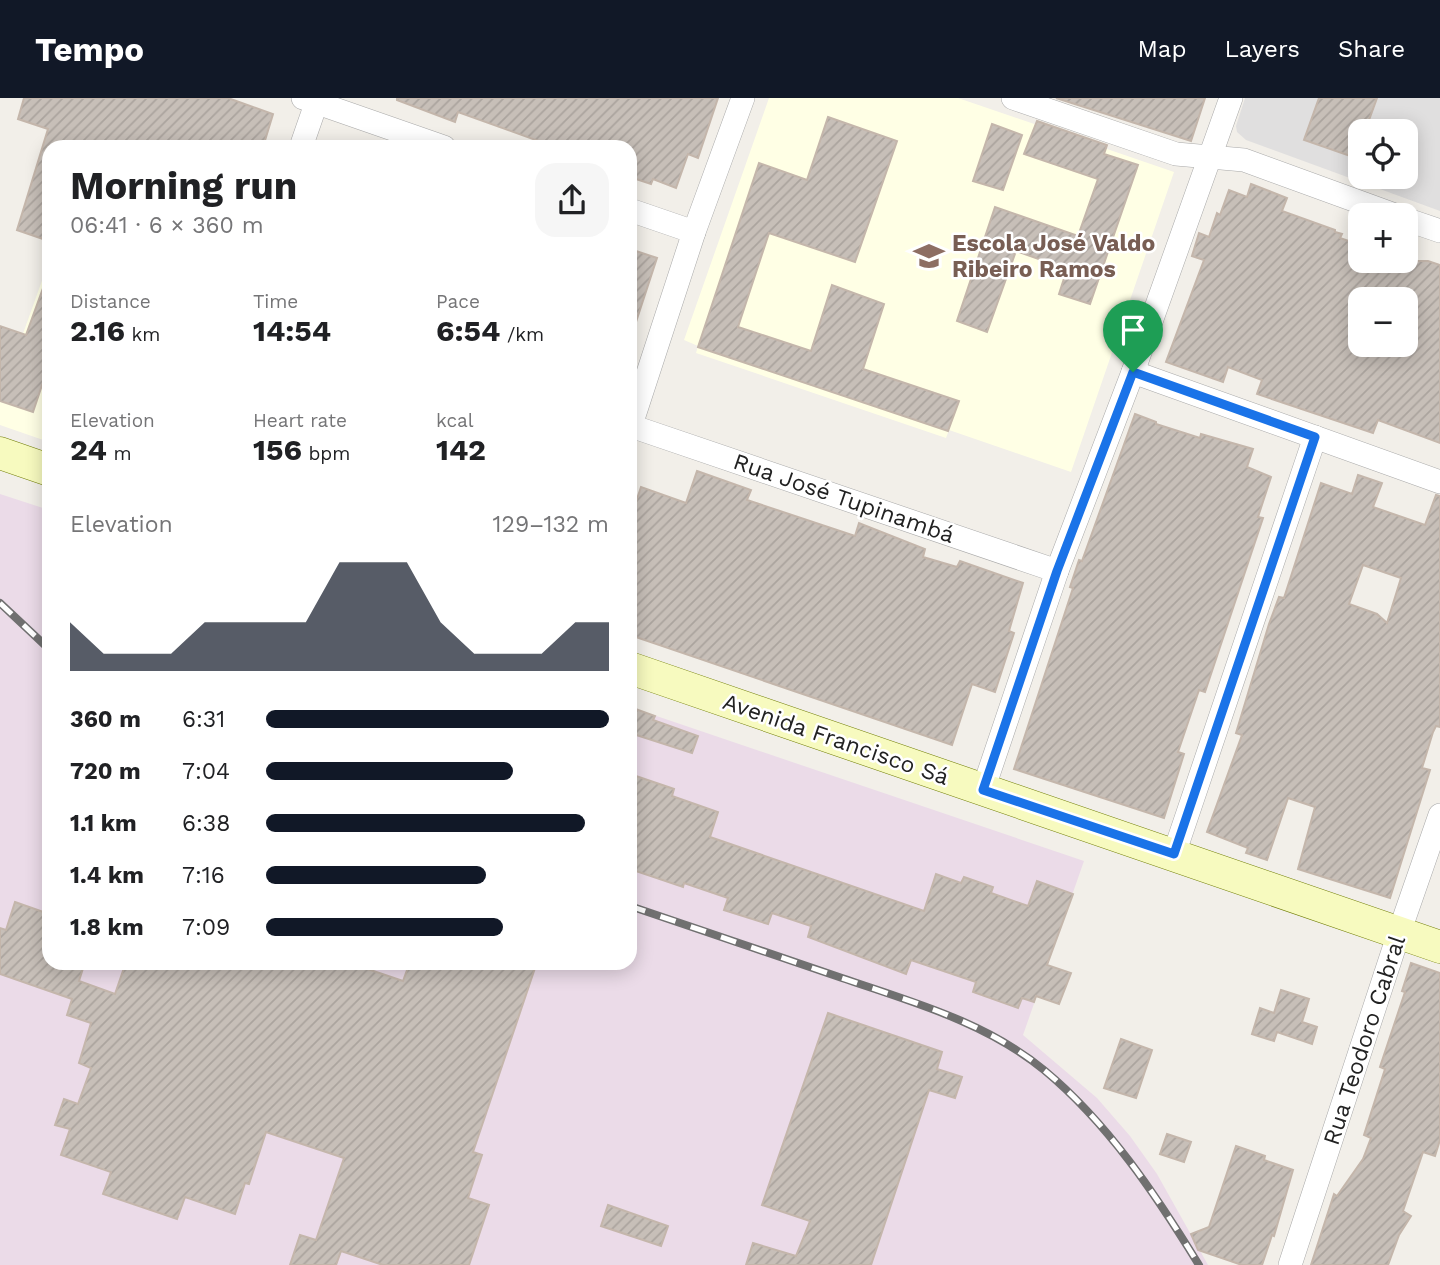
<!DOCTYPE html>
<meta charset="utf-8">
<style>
:root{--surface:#fff;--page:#f6f6f6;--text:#202124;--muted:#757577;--accent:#111827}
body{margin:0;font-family:"Work Sans",sans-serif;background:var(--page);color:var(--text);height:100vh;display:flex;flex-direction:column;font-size:26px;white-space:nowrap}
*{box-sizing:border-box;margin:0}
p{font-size:23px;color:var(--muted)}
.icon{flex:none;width:38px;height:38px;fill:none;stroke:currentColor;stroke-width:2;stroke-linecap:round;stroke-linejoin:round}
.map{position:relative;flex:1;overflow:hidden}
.panel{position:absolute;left:42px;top:42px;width:595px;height:830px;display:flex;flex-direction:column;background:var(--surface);border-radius:21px;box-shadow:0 4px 18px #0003}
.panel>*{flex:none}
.tools{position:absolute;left:1348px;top:21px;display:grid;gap:14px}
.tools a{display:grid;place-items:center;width:70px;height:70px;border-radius:14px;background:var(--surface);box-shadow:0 4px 18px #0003;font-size:35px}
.pin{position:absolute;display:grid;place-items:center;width:60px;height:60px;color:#fff;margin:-72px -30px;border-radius:50% 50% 50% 0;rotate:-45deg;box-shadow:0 0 7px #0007}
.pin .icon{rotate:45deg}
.round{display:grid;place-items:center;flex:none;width:74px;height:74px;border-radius:21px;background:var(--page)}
.summary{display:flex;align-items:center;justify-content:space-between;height:119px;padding:0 28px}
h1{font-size:38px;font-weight:700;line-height:52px}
.stats{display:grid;grid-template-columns:repeat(3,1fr);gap:10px;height:119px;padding:7px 28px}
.stats div{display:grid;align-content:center}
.stats b{font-size:30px;font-weight:700}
.stats small{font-size:19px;font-weight:400}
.stats p{font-size:19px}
.chart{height:196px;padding:14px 28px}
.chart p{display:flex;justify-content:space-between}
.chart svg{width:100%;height:126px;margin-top:7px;fill:var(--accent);opacity:.7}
ul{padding:0 28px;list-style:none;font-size:23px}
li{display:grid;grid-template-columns:112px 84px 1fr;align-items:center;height:52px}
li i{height:18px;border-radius:9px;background:var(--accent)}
header{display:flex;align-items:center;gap:42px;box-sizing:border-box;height:98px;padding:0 35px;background:var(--accent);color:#fff}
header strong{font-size:33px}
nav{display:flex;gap:38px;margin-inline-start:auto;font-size:24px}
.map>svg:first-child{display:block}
.residential{fill:#e0dfdf;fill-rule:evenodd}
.education{fill:#ffffe5}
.railway{fill:#ebdbe8}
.building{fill:url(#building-hatch);stroke:#c4b6ab;stroke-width:2;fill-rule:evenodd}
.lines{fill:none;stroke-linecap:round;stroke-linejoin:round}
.minor-casing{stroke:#a9a9a9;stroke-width:24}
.secondary-casing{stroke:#707d05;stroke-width:33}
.minor{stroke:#fff;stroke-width:23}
.secondary{stroke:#f7fabf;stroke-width:32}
.rail-casing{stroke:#707070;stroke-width:8}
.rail{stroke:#fff;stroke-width:5;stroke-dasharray:16;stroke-linecap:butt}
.route-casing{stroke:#fff;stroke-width:14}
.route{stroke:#1a73e8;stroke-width:9}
.labels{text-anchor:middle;stroke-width:5;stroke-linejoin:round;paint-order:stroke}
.education-label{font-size:23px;font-weight:bold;fill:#785e54;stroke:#fff;text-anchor:start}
.street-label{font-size:23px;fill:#222;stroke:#fff}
</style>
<header>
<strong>Tempo</strong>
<nav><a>Map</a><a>Layers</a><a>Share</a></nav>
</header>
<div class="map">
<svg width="1440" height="1167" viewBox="0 0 1440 1167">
<defs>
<pattern id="building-hatch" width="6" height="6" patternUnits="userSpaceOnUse" patternTransform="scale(1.75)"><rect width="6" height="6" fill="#c7bfb8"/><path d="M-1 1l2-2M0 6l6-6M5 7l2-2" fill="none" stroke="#aba49e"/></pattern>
</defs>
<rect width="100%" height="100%" fill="#f2efe9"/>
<path class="residential" d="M1245 0H1440V113L1246 42 1237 34 1236 28ZM1360 33H1405V79H1360Z"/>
<g class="education">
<path d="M769 0H958L1174 74 1071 374 949 332 946 340 696 255 698 248 684 242Z"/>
<path d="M49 163V344L0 327V300Z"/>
</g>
<path class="railway" d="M0 396 49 412V864H630V609L1084 763 1023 937 1097 1000 1130 1038 1157 1076 1208 1167H0Z"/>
<g class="building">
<path d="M24 0H228L273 16 263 49H49V143L17 132 48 31 18 21Z"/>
<path d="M397 0H718L698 60 688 56 676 90 653 81 651 86 630 79V49H555L458 14 455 24 397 2Z"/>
<path d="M1056 0H1205L1191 43Z"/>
<path d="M1319 0H1377L1365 33H1360V49L1356 60 1304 42Z"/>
<path d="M828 19 897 43 855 164 769 135 738 229 811 253 832 187 884 206 863 271 959 303 948 333 698 249 759 65 807 82Z"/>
<path d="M1037 23 1107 47 1104 56 1138 67 1090 206 1059 196 1067 171 1016 153 987 234 957 223 995 109 1078 138 1098 81 1024 56Z"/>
<path d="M992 26 1022 37 1003 92 973 83Z"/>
<path d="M1251 86 1287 100 1282 113 1335 132V134L1342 136 1340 140 1360 147V163H1428L1440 167V345L1378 322 1373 335 1257 296 1262 282 1228 269 1223 284 1166 264 1204 162 1192 158 1199 135 1209 139 1217 115 1220 117 1229 92 1247 99ZM1360 201H1405V247H1360Z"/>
<path d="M630 151 657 160 634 230 630 229Z"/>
<path d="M46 182H49V266L33 314 0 303V228L26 237Z"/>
<path d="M1135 316 1156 324V326L1200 340 1201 336 1253 351 1247 369 1271 379 1258 419 1263 420 1205 594 1199 592 1178 654 1184 656 1164 720 1014 671 1073 490 1070 489 1079 462 1082 463Z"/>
<path d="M697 373 751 392 747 402 855 438 859 425 925 451 923 459 957 469 960 463 1023 485 1009 533 1014 535 995 594 972 586 952 647 630 537V422L641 389 686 405Z"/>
<path d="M1358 377 1382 385 1373 409 1425 427 1436 397 1440 398V629L1436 628 1433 634 1422 670 1430 672 1390 800 1298 771 1315 709 1288 700 1267 762 1246 755 1248 750 1207 734 1242 637 1236 635 1269 526 1279 499 1284 500 1321 385 1352 396ZM1363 467 1401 480 1387 525 1377 516 1349 506Z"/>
<path d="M630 609 655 618 653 622 698 638 692 655 630 635Z"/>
<path d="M630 676 674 691 672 698 718 714 710 739 924 813 936 776 961 785 964 779 993 789 991 795 1028 808 1037 783 1073 796 1047 867 1071 875 1059 906 1036 898 1034 904 1022 900 1018 910 973 894 976 884 911 862 906 876 808 839 811 828 772 815 768 826 724 812 728 800 684 785 683 789 630 771Z"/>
<path d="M15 804 49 816V864H85L79 883 115 896 126 864H347L403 883 410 864H537L473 1054 482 1057 468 1100 489 1107 469 1167H383L341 1153 336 1167H290L300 1137 316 1142 344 1060 266 1034 249 1086 245 1085 235 1116 185 1099 177 1121 103 1096 111 1074 61 1057 70 1031 55 1027 64 1001 78 1006 91 970 79 965 91 925 67 917 72 901 0 876V830L6 832Z"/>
<path d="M1411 865 1440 875V1042L1435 1058 1423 1054 1403 1113 1411 1118 1399 1137 1388 1167H1311L1334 1096 1337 1098 1363 1061 1371 1040 1364 1037 1385 971 1380 969 1405 894 1402 893Z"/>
<path d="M1281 892 1309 901 1302 924 1317 929 1312 946 1277 934 1274 943 1252 936 1260 910 1274 915Z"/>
<path d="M828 915 942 954 937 971 962 979 955 1000 929 992 871 1167H746L753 1145 796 1158 810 1123 762 1107Z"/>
<path d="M1121 941 1152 952 1136 1000 1104 990Z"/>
<path d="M1167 1036 1191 1044 1184 1064 1160 1056Z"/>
<path d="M1236 1048 1265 1058 1264 1062 1293 1072 1274 1138 1272 1137 1262 1167H1242L1198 1152 1191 1136 1209 1129Z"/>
<path d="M608 1107 668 1128 661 1148 601 1128Z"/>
</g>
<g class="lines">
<g class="minor-casing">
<g id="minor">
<path d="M303 0 444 49"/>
<path d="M1013 0 1176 56 1244 62 1395 117"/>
<path d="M301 49 318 0"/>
<path d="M630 112 694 134"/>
<path d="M1405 121 1440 133"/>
<path d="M1133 274 1440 384"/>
<path d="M631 328 1057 473"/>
<path d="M630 330 694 134 743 0"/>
<path d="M983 692 1057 473 1133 274 1231 0"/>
<path d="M1174 756 1315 339"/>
<path d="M1290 1167 1399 835 1440 717"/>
</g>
</g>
<g class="secondary-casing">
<g id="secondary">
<path d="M0 355 49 372"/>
<path d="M630 570 1440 849"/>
</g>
</g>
<use href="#minor" class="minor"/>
<use href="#secondary" class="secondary"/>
<g class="rail-casing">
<g id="rail">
<path d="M0 505 49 551"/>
<path d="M630 808C701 832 771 856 842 880 912 904 986 924 1044 972 1108 1025 1156 1097 1199 1167"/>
</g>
</g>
<use href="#rail" class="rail"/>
</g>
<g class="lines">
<g class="route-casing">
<path id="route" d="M1133 274 1315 339 1174 756 983 692 1057 473Z"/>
</g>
<use href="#route" class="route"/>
</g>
<defs>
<g id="school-bare" transform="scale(2.415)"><path d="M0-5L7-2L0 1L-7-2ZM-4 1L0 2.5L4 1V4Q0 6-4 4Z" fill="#8d6e63" stroke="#fff" stroke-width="2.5" paint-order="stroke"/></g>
</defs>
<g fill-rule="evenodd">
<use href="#school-bare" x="929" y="158"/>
</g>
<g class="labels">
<g class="education-label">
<text x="952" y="153">Escola José Valdo<tspan x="952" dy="26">Ribeiro Ramos</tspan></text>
</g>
<g class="street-label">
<text transform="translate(844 400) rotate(19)" y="8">Rua José Tupinambá</text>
<text transform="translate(836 641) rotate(19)" y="8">Avenida Francisco Sá</text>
<text transform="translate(1364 942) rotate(-72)" y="8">Rua Teodoro Cabral</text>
</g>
</g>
</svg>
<div class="tools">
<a><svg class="icon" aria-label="locate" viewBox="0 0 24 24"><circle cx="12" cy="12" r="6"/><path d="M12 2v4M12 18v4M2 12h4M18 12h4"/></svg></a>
<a>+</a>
<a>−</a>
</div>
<div class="pin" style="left:1133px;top:274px;background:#1e9e55"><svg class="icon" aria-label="arrive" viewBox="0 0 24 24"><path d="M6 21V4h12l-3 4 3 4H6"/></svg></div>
<section class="panel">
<div class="summary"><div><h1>Morning run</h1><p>06:41 · 6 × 360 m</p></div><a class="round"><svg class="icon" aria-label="share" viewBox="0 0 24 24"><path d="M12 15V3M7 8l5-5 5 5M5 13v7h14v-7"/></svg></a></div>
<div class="stats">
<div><p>Distance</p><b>2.16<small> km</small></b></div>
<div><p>Time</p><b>14:54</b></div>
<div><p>Pace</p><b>6:54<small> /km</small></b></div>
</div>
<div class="stats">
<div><p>Elevation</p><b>24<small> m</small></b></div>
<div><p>Heart rate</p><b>156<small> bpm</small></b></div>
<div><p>kcal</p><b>142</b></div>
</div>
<div class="chart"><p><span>Elevation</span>129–132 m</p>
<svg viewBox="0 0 160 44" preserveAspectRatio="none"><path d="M0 44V27L10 38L20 38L30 38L40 27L50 27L60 27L70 27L80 6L90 6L100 6L110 27L120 38L130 38L140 38L150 27L160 27V44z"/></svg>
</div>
<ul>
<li><b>360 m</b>6:31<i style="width:100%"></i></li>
<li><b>720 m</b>7:04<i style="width:72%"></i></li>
<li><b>1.1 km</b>6:38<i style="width:93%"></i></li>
<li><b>1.4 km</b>7:16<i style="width:64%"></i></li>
<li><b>1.8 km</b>7:09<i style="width:69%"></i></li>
</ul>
</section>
</div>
